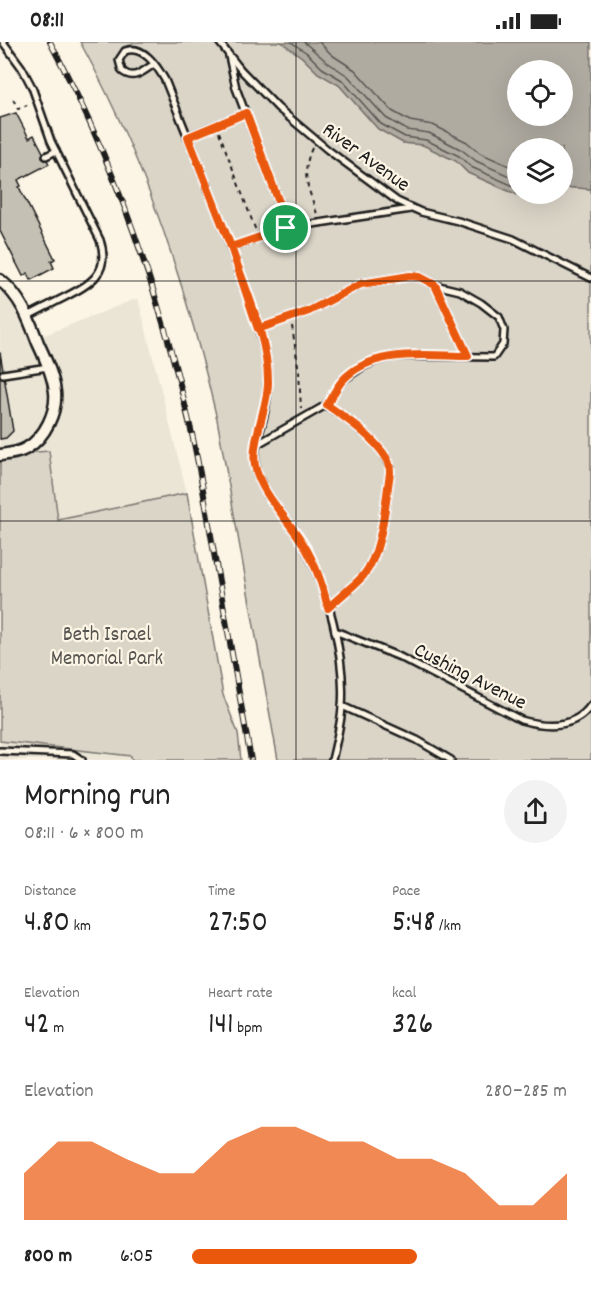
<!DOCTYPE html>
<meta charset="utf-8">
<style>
:root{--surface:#fff;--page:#f2f2f2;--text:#222;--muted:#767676;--accent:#ea580c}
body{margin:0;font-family:Dekko,sans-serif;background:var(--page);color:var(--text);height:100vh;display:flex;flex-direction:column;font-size:22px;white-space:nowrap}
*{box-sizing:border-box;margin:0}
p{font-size:20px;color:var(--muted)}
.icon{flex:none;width:33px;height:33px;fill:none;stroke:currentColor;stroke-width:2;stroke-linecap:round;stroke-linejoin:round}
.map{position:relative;height:718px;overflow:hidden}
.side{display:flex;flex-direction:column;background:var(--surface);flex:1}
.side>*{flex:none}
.tools{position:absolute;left:507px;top:18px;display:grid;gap:12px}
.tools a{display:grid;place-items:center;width:66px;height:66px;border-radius:50%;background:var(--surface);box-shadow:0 6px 24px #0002;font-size:30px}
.pin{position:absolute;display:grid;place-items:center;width:51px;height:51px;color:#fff;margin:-26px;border:3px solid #fff;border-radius:50%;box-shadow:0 2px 6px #0007}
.round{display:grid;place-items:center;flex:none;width:63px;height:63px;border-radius:32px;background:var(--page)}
.overview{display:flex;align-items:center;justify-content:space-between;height:102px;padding:0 24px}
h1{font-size:33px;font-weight:600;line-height:45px}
.stats{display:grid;grid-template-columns:repeat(3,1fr);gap:9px;height:102px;padding:6px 24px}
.stats div{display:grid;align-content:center}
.stats b{font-size:30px;font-weight:600}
.stats small{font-size:16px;font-weight:400}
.stats p{font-size:16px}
.chart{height:168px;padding:12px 24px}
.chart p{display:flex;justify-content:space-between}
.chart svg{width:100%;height:108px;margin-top:6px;fill:var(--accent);opacity:.7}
ul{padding:0 24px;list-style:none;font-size:20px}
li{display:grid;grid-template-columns:96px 72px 1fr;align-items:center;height:45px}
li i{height:15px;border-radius:8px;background:var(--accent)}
.status{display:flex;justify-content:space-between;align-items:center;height:42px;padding:0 30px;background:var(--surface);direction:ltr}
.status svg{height:16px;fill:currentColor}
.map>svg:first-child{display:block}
.built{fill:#ebe5d6}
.green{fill:#dbd5c8;stroke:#7c7872;stroke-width:1.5}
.water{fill:#b0aba1;stroke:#75726c;stroke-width:1.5;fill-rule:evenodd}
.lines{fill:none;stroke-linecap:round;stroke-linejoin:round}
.shore{stroke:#575551;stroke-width:1.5}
.building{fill:#c4c0b3;stroke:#1c1c1c;stroke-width:1.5}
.lane-casing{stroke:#1c1c1c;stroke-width:10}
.street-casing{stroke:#1c1c1c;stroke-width:15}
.path{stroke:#1c1c1c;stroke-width:2;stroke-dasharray:4.5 4.5;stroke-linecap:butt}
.lane{stroke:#fcf5e5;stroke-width:5}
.street{stroke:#fcf5e5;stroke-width:10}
.rail-casing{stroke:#1c1c1c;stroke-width:6}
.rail{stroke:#fcf5e5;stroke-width:4;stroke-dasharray:11;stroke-linecap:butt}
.route-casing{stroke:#fff;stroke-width:12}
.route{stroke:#ea580c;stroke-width:8}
.grid{fill:none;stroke:#1c1c1c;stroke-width:1.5;stroke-opacity:0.55}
.labels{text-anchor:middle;stroke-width:4.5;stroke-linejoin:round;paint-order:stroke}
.street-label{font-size:21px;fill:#1c1c1c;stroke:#fcf5e5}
.park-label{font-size:21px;fill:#555450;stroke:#fcf5e5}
</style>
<div class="status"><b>08:11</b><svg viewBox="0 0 49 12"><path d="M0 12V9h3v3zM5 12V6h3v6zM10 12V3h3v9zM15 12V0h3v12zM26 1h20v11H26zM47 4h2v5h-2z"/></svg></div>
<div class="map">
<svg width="591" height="718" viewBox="0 0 591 718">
<rect width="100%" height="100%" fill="#fcf5e5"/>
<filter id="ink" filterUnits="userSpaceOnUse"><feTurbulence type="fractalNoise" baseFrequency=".0167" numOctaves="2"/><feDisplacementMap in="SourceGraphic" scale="12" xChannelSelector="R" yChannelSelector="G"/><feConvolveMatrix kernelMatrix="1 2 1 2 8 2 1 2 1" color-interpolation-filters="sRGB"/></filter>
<g filter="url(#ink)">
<g class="built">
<path d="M0 238 37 296 138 256 187 451 57 478 0 413Z"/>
<path d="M0 699 164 718H0Z"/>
</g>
<g class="green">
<path d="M80 0H281L302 15 318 31 339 43 378 87 403 101 423 103 456 119 468 131 518 153 541 161 550 152H562L563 145 591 147V718H278L217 377C187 246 145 117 80 0Z"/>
<path d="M49 409 58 478 187 451 223 653 238 691 241 718H132L131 714 0 699V413Z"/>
</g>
<path class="water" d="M281 0H591V147L563 145 562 106H518V152H550L542 161 518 153 468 131 456 119 423 103 403 101 378 87 339 43 318 31 302 15ZM518 28H562V74H518Z"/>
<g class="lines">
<g class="shore">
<path d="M291 0 307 11 322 26 342 38 381 82 405 95 426 98 459 114 471 125 518 146"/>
<path d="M304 0 327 20 348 34 386 76 407 88 429 91 462 108 476 119 518 138"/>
<path d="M319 0 332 13 355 28 392 69 410 79 433 83 467 100 480 111 518 128"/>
</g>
</g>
<g class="building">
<path d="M16 71 29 96 34 93 49 122 18 138 21 144 19 145 55 217 51 219 54 226 31 238 28 231 23 234 0 189V76Z"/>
<path d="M0 310 13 389 6 396 0 397Z"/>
</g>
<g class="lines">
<g class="lane-casing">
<g id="lane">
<path d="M3 0 22 26 32 45 51 99 100 198C111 231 90 242 65 255 53 261 40 268 28 274"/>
<path d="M219 0 241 28 278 66 328 108 397 159 421 170 458 179 513 197 591 236"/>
<path d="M229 14 236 46 280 163 286 186"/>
<path d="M154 22C143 29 134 39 122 29L119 18 125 9C143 2 157 24 165 38 192 106 220 173 243 241 251 265 261 290 266 315 269 332 268 352 265 369 261 390 251 410 257 431 266 457 288 476 301 499 327 543 346 613 342 665 341 682 336 701 332 718"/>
<path d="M187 95 246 71"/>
<path d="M46 114 56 109"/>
<path d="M231 205 286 186 411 167"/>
<path d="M258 287 309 269 361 242 409 234 420 235 435 243 468 314"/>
<path d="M3 332 48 325"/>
<path d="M326 363C346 376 375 396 387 417 390 421 390 426 390 431 385 461 383 510 363 534 353 545 339 555 328 566"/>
<path d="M256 403 326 363 343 338 362 325 376 319 396 314 494 315 503 302 504 288 499 275 481 261 460 249 435 243"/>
<path d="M335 589 400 615 521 678C546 685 575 687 591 663"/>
<path d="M342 664 417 698 451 718"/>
<path d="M0 709 73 712 82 718"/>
</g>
</g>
<g class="street-casing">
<path id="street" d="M0 238C21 255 29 277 38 301 45 316 53 333 55 350 57 370 45 395 27 406 19 411 9 412 0 413"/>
</g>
<g class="path">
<path d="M13 57 18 67 27 63"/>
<path d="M219 90 256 189"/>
<path d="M312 106C300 134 309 146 317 172"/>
<path d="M292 284 299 330 301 367"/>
</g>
<use href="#lane" class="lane"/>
<use href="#street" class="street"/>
<g class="rail-casing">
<path id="rail" d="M50 0C116 123 161 256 192 392 201 433 208 475 215 517 227 584 239 651 251 718"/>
</g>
<use href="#rail" class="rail"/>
</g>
</g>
<g class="lines" filter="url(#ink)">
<g class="route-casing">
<path id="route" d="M286 186 231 205C245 247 269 298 268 342 267 368 251 399 255 424 261 450 283 472 298 494 313 515 322 540 328 566 339 555 353 545 363 534 383 510 385 461 390 431 390 426 390 421 387 417 375 396 346 376 327 363 332 355 336 346 342 339 372 305 428 314 468 314L435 243 420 235 410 234 361 242 309 269 258 287 231 205 188 95 246 71 280 163 286 186"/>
</g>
<use href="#route" class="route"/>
</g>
<path class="grid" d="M296 0V718M0 239H591M0 479H591"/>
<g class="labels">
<g class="street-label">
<text transform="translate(367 114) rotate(36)" y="7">River Avenue</text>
<text transform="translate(471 633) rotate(27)" y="7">Cushing Avenue</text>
</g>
<g class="park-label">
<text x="107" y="598">Beth Israel<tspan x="107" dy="24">Memorial Park</tspan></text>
</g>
</g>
</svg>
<div class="tools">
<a><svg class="icon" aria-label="locate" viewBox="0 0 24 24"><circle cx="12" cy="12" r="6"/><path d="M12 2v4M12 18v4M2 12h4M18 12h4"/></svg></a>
<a><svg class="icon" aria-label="layers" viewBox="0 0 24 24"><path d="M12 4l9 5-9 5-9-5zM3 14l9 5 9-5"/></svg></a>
</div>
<div class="pin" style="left:286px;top:186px;background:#1e9e55"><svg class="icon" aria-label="arrive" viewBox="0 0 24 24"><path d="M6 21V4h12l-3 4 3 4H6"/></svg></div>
</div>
<section class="side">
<div class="overview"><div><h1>Morning run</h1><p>08:11 · 6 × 800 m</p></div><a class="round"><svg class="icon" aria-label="share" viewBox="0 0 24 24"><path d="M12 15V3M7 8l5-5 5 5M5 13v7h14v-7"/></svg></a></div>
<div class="stats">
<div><p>Distance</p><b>4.80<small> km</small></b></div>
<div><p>Time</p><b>27:50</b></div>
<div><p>Pace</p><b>5:48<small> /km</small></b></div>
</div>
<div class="stats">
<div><p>Elevation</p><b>42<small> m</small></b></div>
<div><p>Heart rate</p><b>141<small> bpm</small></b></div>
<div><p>kcal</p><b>326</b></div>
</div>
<div class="chart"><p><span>Elevation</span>280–285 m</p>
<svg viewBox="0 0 160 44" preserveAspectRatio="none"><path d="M0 44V25L10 12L20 12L30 19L40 25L50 25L60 12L70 6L80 6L90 12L100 12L110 19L120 19L130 25L140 38L150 38L160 25V44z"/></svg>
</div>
<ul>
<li><b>800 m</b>6:05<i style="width:60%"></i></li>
</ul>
</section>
